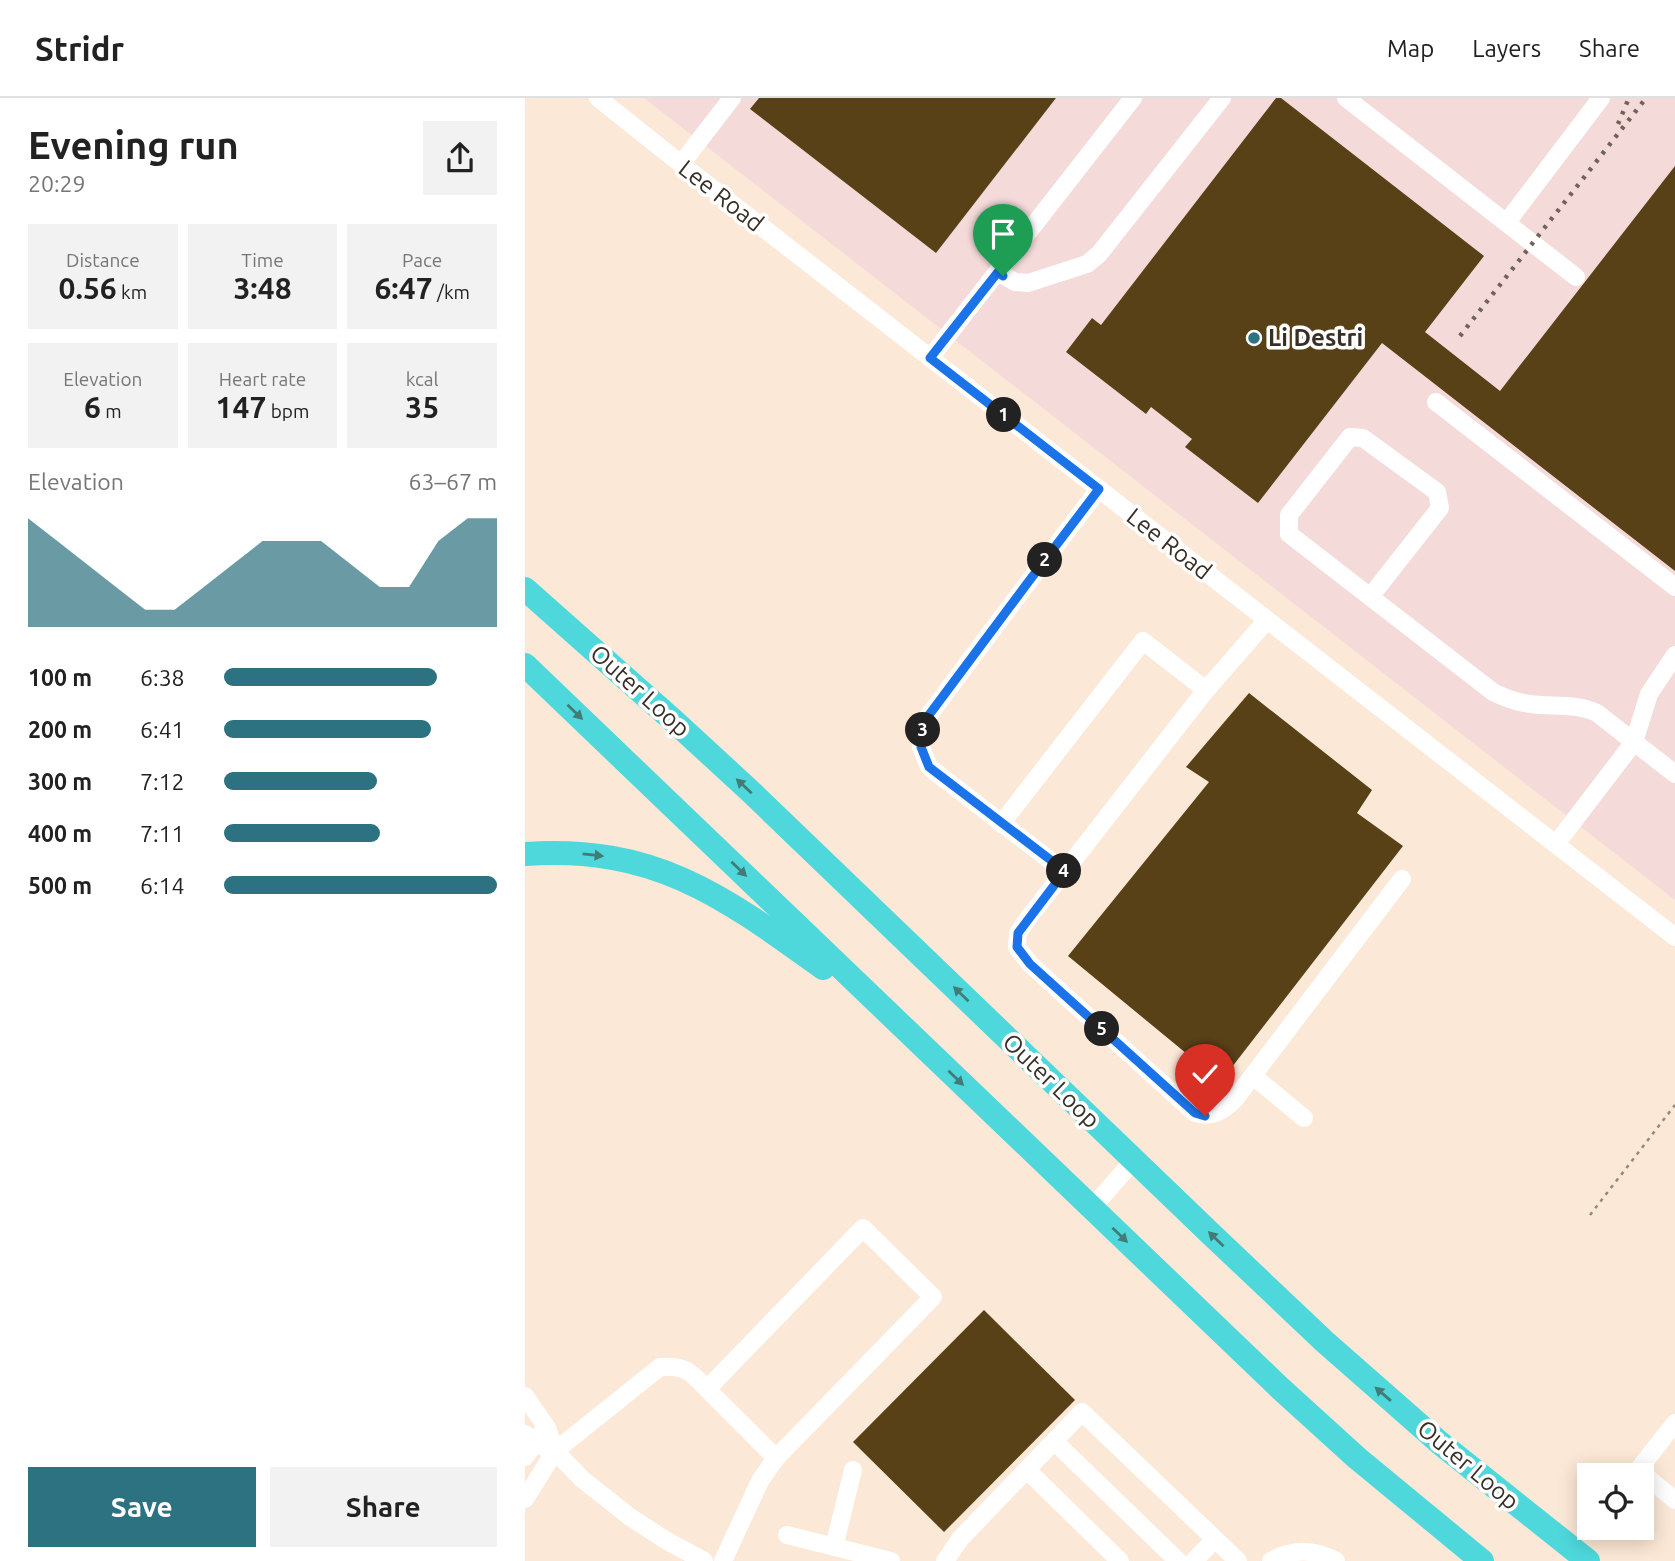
<!DOCTYPE html>
<meta charset="utf-8">
<style>
:root{--surface:#fff;--page:#f2f2f2;--text:#222;--muted:#767676;--line:#e0e0e0;--accent:#2c7280}
body{margin:0;font-family:Ubuntu,sans-serif;background:var(--page);color:var(--text);height:100vh;display:flex;flex-direction:column;font-size:26px;white-space:nowrap}
*{box-sizing:border-box;margin:0}
p{font-size:23px;color:var(--muted)}
.icon{flex:none;width:38px;height:38px;fill:none;stroke:currentColor;stroke-width:2;stroke-linecap:round;stroke-linejoin:round}
.map{position:relative;flex:1;overflow:hidden}
.drawer{display:flex;flex-direction:column;background:var(--surface);width:525px}
.drawer>*{flex:none}
.tools{position:absolute;left:1052px;top:1365px;display:grid;gap:14px}
.tools a{display:grid;place-items:center;width:77px;height:77px;border-radius:0px;background:var(--surface);box-shadow:0 4px 18px #0003;font-size:35px}
.pin{position:absolute;display:grid;place-items:center;width:60px;height:60px;color:#fff;margin:-72px -30px;border-radius:50% 50% 50% 0;rotate:-45deg;box-shadow:0 0 7px #0007}
.pin .icon{rotate:45deg}
.km{position:absolute;width:35px;height:35px;margin:-18px;border-radius:50%;background:#222;color:#fff;font-size:19px;line-height:35px;text-align:center}
.round{display:grid;place-items:center;flex:none;width:74px;height:74px;border-radius:0px;background:var(--page)}
.overview{display:flex;align-items:center;justify-content:space-between;height:119px;padding:0 28px}
h1{font-size:38px;font-weight:700;line-height:52px}
.stats{display:grid;grid-template-columns:repeat(3,1fr);gap:10px;height:119px;padding:7px 28px}
.stats div{display:grid;align-content:center;border-radius:0px;background:var(--page);text-align:center}
.stats b{font-size:30px;font-weight:700}
.stats small{font-size:19px;font-weight:400}
.stats p{font-size:19px}
.chart{height:196px;padding:14px 28px}
.chart p{display:flex;justify-content:space-between}
.chart svg{width:100%;height:126px;margin-top:7px;fill:var(--accent);opacity:.7}
.primary-button{display:flex;gap:14px;margin-top:auto;padding:14px 28px}
.primary-button a{flex:1;height:80px;border-radius:0px;background:var(--accent);color:#fff;font-size:28px;font-weight:700;line-height:80px;text-align:center}
.primary-button a+a{background:var(--page);color:var(--text)}
ul{padding:0 28px;list-style:none;font-size:23px}
li{display:grid;grid-template-columns:112px 84px 1fr;align-items:center;height:52px}
li i{height:18px;border-radius:9px;background:var(--accent)}
header{display:flex;align-items:center;gap:42px;box-sizing:border-box;height:98px;padding:0 35px;background:var(--surface);border-bottom:2px solid var(--line)}
header strong{font-size:33px}
nav{display:flex;gap:38px;margin-inline-start:auto;font-size:24px}
main{display:flex;flex:1;min-height:0}
.map>svg:first-child{display:block}
.commercial{fill:#f5dada}
.building{fill:#584017}
.lines{fill:none;stroke-linecap:round;stroke-linejoin:round}
.path{stroke:#96887a;stroke-width:2.5;stroke-dasharray:3.5 5;stroke-linecap:butt}
.minor{stroke:#fff;stroke-width:18}
.highway{stroke:#4ed8dc;stroke-width:24}
.rail{stroke:#706458;stroke-width:4.5;stroke-dasharray:3.5 7;stroke-linecap:butt}
.oneway{fill:#427b78}
.route-casing{stroke:#fff;stroke-width:14}
.route{stroke:#1a73e8;stroke-width:9}
.poi-dot{fill:#2c7280;stroke:#fff;stroke-width:2.5}
.labels{text-anchor:middle;stroke-width:7;stroke-linejoin:round;paint-order:stroke}
.street-label{font-size:24px;fill:#382f26;stroke:#fff}
.poi-label{font-size:24px;font-weight:bold;fill:#382f26;stroke:#fff;text-anchor:start}
</style>
<header>
<strong>Stridr</strong>
<nav><a>Map</a><a>Layers</a><a>Share</a></nav>
</header>
<main>
<section class="drawer">
<div class="overview"><div><h1>Evening run</h1><p>20:29</p></div><a class="round"><svg class="icon" aria-label="share" viewBox="0 0 24 24"><path d="M12 15V3M7 8l5-5 5 5M5 13v7h14v-7"/></svg></a></div>
<div class="stats">
<div><p>Distance</p><b>0.56<small> km</small></b></div>
<div><p>Time</p><b>3:48</b></div>
<div><p>Pace</p><b>6:47<small> /km</small></b></div>
</div>
<div class="stats">
<div><p>Elevation</p><b>6<small> m</small></b></div>
<div><p>Heart rate</p><b>147<small> bpm</small></b></div>
<div><p>kcal</p><b>35</b></div>
</div>
<div class="chart"><p><span>Elevation</span>63–67 m</p>
<svg viewBox="0 0 160 44" preserveAspectRatio="none"><path d="M0 44V6L10 14L20 22L30 30L40 38L50 38L60 30L70 22L80 14L90 14L100 14L110 22L120 30L130 30L140 14L150 6L160 6V44z"/></svg>
</div>
<ul>
<li><b>100 m</b>6:38<i style="width:78%"></i></li>
<li><b>200 m</b>6:41<i style="width:76%"></i></li>
<li><b>300 m</b>7:12<i style="width:56%"></i></li>
<li><b>400 m</b>7:11<i style="width:57%"></i></li>
<li><b>500 m</b>6:14<i style="width:100%"></i></li>
</ul>
<div class="primary-button"><a>Save</a><a>Share</a></div>
</section>
<div class="map">
<svg width="1150" height="1463" viewBox="0 0 1150 1463">
<rect width="100%" height="100%" fill="#fce8d6"/>
<path class="commercial" d="M119 0H1150V802Z"/>
<g class="building">
<path d="M234 0H531L411 155 225 11Z"/>
<path d="M751 0H756L959 158 900 234 975 293 1150 68V473L857 245 733 405 660 349 667 341 626 309 621 316 541 254 567 220 576 227Z"/>
<path d="M724 595 847 692 832 715 878 748 683 1000 660 985 673 965 543 858 684 684 661 669Z"/>
<path d="M459 1212 550 1302 419 1434 328 1344Z"/>
</g>
<g class="lines">
<path class="path" d="M1065 1117 1150 1007"/>
<g class="minor">
<path d="M73 0 156 66 1150 839"/>
<path d="M821 0 1051 179"/>
<path d="M156 66 207 0"/>
<path d="M982 124 1076 0"/>
<path d="M473 174 490 184 503 185 562 166 574 156 697 0"/>
<path d="M405 260 608 0"/>
<path d="M911 304 1150 489"/>
<path d="M845 499 915 410 912 394 838 340 825 339 764 417V436L968 594C978 599 988 603 999 605 1024 610 1049 604 1072 615L1150 676"/>
<path d="M742 522 681 592 504 819 493 835 492 849 505 866 670 1015C686 1020 699 1013 710 1001L877 781"/>
<path d="M476 726 618 543 681 592"/>
<path d="M1031 746 1109 644 1124 596 1150 557"/>
<path d="M539 773 404 669 396 649 398 625 501 487 574 391"/>
<path d="M728 978 779 1020"/>
<path d="M567 1110 609 1062"/>
<path d="M338 1130 408 1199 251 1360 182 1291Z"/>
<path d="M0 1298 22 1330 30 1353"/>
<path d="M1150 1325 1113 1372 1150 1402"/>
<path d="M0 1336 16 1348 30 1353 57 1381 105 1419 142 1443 179 1463"/>
<path d="M529 1343 653 1463"/>
<path d="M0 1359 17 1335"/>
<path d="M502 1372 595 1463"/>
<path d="M0 1401 30 1353 135 1269C160 1267 166 1274 182 1291"/>
<path d="M262 1437 366 1463"/>
<path d="M309 1449 328 1372"/>
<path d="M198 1463 235 1383 251 1360"/>
<path d="M420 1463 435 1441 557 1314 713 1463"/>
<path d="M669 1463 689 1442"/>
<path d="M746 1463C768 1450 789 1451 811 1463"/>
</g>
<g class="highway">
<path d="M0 491 150 624 225 693 687 1137 800 1244 915 1345 1063 1463"/>
<path d="M0 567 756 1291 832 1360 957 1463"/>
<path d="M0 756C130 747 198 798 298 870"/>
</g>
<g class="rail">
<path d="M1093 26 1104 0"/>
<path d="M935 238 1121 0"/>
</g>
</g>
<defs><path id="oneway-solid" d="M-6-.8H1V-3.2L6.5 0L1 3.2V.8H-6Z" transform="scale(1.75)"/></defs>
<g class="oneway">
<use href="#oneway-solid" transform="translate(50 614) rotate(44)"/>
<use href="#oneway-solid" transform="translate(219 688) rotate(-137)"/>
<use href="#oneway-solid" transform="translate(68 757) rotate(6)"/>
<use href="#oneway-solid" transform="translate(214 771) rotate(44)"/>
<use href="#oneway-solid" transform="translate(436 896) rotate(-136)"/>
<use href="#oneway-solid" transform="translate(431 980) rotate(44)"/>
<use href="#oneway-solid" transform="translate(595 1137) rotate(44)"/>
<use href="#oneway-solid" transform="translate(691 1141) rotate(-136)"/>
<use href="#oneway-solid" transform="translate(858 1296) rotate(-139)"/>
</g>
<g class="lines">
<g class="route-casing">
<path id="route" d="M478 178 473 174 405 260 574 391 501 487 398 625 396 649 404 669 540 773 493 835 492 849 505 866 670 1015 680 1018"/>
</g>
<use href="#route" class="route"/>
</g>
<circle class="poi-dot" cx="729" cy="240" r="7"/>
<g class="labels">
<g class="street-label">
<text transform="translate(196 98) rotate(38)" y="8">Lee Road</text>
<text transform="translate(644 446) rotate(38)" y="8">Lee Road</text>
<text transform="translate(115 593) rotate(42)" y="8">Outer Loop</text>
<text transform="translate(526 983) rotate(44)" y="8">Outer Loop</text>
<text transform="translate(943 1367) rotate(40)" y="8">Outer Loop</text>
</g>
<g class="poi-label">
<text x="743" y="248">Li Destri</text>
</g>
</g>
</svg>
<div class="tools">
<a><svg class="icon" aria-label="locate" viewBox="0 0 24 24"><circle cx="12" cy="12" r="6"/><path d="M12 2v4M12 18v4M2 12h4M18 12h4"/></svg></a>
</div>
<div class="pin" style="left:478px;top:178px;background:#1e9e55"><svg class="icon" aria-label="arrive" viewBox="0 0 24 24"><path d="M6 21V4h12l-3 4 3 4H6"/></svg></div>
<div class="pin" style="left:680px;top:1018px;background:#d93025"><svg class="icon" aria-label="check" viewBox="0 0 24 24"><path d="M5 12l5 5 9-10"/></svg></div>
<b class="km" style="left:479px;top:317px">1</b>
<b class="km" style="left:520px;top:462px">2</b>
<b class="km" style="left:398px;top:632px">3</b>
<b class="km" style="left:539px;top:773px">4</b>
<b class="km" style="left:577px;top:931px">5</b>
</div>
</main>
